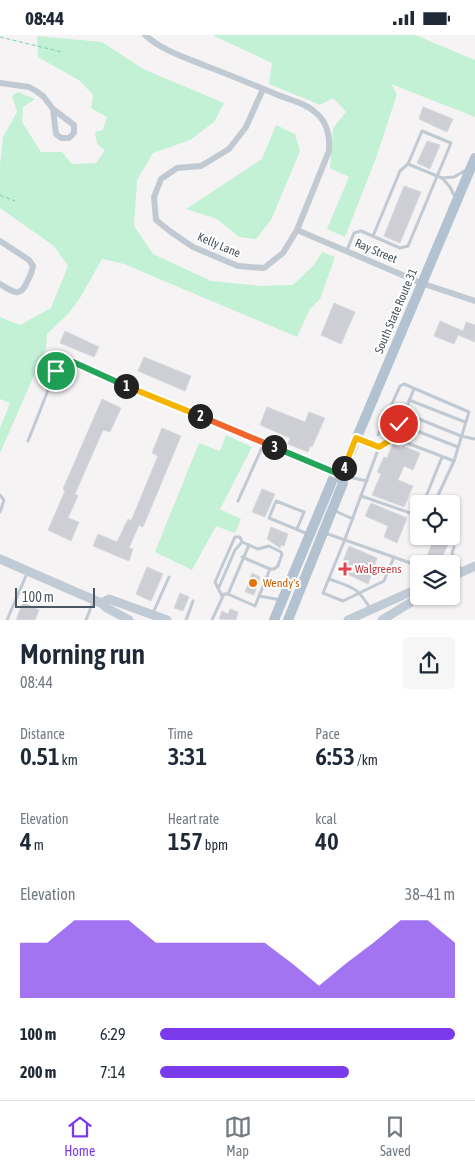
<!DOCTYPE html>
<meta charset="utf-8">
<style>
:root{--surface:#fff;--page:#f6f6f7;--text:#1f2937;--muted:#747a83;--line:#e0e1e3;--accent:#7c3aed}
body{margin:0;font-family:"Asap Condensed",sans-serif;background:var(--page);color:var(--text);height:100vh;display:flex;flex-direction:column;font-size:19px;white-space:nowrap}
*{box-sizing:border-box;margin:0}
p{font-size:16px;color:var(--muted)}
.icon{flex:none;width:28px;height:28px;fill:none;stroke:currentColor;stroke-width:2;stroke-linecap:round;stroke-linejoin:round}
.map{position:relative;height:585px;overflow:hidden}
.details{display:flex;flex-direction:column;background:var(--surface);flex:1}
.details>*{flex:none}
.buttons{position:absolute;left:410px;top:460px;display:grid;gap:10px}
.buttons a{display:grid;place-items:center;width:50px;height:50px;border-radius:5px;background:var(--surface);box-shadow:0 1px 4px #0004;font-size:25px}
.scale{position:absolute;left:15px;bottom:12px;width:80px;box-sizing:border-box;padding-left:5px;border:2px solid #4a5661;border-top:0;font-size:14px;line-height:18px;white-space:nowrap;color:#4a5661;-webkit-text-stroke:4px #fff;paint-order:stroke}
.pin{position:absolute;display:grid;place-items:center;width:42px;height:42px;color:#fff;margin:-21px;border:2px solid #fff;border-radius:50%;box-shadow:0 1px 5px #0007}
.km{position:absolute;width:25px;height:25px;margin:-12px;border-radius:50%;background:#222;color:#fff;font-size:14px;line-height:25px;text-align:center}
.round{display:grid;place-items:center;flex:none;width:52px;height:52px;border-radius:5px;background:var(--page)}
.headline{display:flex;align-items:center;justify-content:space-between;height:85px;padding:0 20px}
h1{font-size:28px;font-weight:600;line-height:38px}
.figures{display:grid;grid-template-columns:repeat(3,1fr);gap:8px;height:85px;padding:5px 20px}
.figures div{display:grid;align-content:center}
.figures b{font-size:25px;font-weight:600}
.figures small{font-size:14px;font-weight:400}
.figures p{font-size:14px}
.chart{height:140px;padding:10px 20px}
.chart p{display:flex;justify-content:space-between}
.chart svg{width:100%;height:90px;margin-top:5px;fill:var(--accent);opacity:.7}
ul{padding:0 20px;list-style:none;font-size:16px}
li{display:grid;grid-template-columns:80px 60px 1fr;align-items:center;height:38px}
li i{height:12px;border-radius:6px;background:var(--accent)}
.status{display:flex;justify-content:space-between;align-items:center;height:35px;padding:0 25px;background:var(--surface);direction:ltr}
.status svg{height:14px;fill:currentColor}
.dock{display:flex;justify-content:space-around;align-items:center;height:70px;border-top:1px solid var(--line);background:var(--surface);font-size:14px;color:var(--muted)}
.dock a{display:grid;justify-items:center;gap:2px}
.dock .selected{color:var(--accent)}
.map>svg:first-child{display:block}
.green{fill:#c3f1d5}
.building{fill:#cdcfd5;stroke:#d7d9de}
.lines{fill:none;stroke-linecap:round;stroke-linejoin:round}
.path{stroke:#7ad0a6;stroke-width:1;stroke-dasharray:4 2.5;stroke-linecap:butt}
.service{stroke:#c1cad2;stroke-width:3}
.minor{stroke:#c1cad2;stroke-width:6}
.secondary{stroke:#c1cbd6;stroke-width:9}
.primary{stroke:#b3c2d1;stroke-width:10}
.split-1-casing{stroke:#fff;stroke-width:10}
.split-2-casing{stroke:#fff;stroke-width:10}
.split-3-casing{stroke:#fff;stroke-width:10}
.split-4-casing{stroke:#fff;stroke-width:10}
.split-5-casing{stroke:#fff;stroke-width:10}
.split-1{stroke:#22a559;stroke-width:6}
.split-2{stroke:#f5b400;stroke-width:6}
.split-3{stroke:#f0652b;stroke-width:6}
.split-4{stroke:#22a559;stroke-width:6}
.split-5{stroke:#f5b400;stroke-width:6}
.health-dot{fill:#e0444e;stroke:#fff;stroke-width:2}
.food-dot{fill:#e8710a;stroke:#fff;stroke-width:2}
.labels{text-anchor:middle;stroke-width:4;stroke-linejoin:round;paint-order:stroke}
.street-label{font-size:12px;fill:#4a5661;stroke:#fff}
.health-label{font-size:12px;fill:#be3a42;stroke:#fff;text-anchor:start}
.food-label{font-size:12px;fill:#c56008;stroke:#fff;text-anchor:start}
</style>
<div class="status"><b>08:44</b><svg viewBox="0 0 49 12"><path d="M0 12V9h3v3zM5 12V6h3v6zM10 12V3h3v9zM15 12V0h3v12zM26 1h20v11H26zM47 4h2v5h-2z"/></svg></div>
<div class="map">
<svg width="475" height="585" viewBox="0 0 475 585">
<rect width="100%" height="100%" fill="#f5f3f3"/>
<g class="green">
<path d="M212 0H415L475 25V82L391 49 397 59 376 123 345 202 327 194 349 142 330 133 333 93 346 77 333 63 320 70 269 49 272 28Z"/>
<path d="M37 1 102 7 143 34 224 68 214 87 190 105 153 118 137 145 134 191 153 219 211 246 260 251 293 250 314 230 322 217 335 222 320 264 310 274 297 302 124 229 102 224 80 263 69 278 47 299 46 313 0 418V393L10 368 0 364V282L20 290 51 273 68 231 54 211 0 173V130L3 102 17 77 12 61 18 57 35 64 23 72 22 87 41 117H62L72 129 96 128 105 115 97 109 95 97 103 95 107 82 91 73 93 60 80 46 38 22Z"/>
<path d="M276 90 295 99 300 116 271 185 256 204 239 202 217 184 186 174 262 124Z"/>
<path d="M226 400 252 412 220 474 241 484 235 498 216 491 192 535 155 517 199 408 220 416Z"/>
</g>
<g class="building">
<path d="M423 72 453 84 447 97 419 84Z"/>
<path d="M427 106 440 110 430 134 417 128Z"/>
<path d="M404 151 421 157 400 208 384 201Z"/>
<path d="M334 268 355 277 341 309 321 300Z"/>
<path d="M440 286 463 296 466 287 475 290V307L458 300 454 309 434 301Z"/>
<path d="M65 296 99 312 94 322 60 308Z"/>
<path d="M144 322 191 341 185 356 138 336Z"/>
<path d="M102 364 121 373 110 397 103 395 75 459 78 461 68 483 79 487 71 506 48 495 65 456 63 454Z"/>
<path d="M267 372 305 387 309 377 325 383 312 412 310 411 308 417 288 409 290 403 260 390Z"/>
<path d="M162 393 181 401 143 492 139 490 129 513 133 514 129 526 93 511 98 499 117 507 128 484 131 486 158 421 152 418Z"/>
<path d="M393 409 402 413 403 411 420 418 413 435 404 431 398 445 413 451 404 472 372 460 381 439 377 437 384 422 387 423Z"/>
<path d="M262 454 275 459 265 482 252 477Z"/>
<path d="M371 468 407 483 397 508 384 502 388 491 365 481Z"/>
<path d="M271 492 288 499 284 511 281 510 280 513 267 504Z"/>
<path d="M435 501H442L450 505 440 527 427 521Z"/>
<path d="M349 511 377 523 368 549 343 537 341 532Z"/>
<path d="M147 532 163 539 151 566 136 559Z"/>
<path d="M252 538 260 542 254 560 245 557Z"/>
<path d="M180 558 189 562 183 576 174 573Z"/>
<path d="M23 567 39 575 35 585H16Z"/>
<path d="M230 574 238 577 236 585 219 584 222 576 228 579Z"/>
</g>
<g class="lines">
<g class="path">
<path d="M0 2 62 17"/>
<path d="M0 160 15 166"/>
</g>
<g class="service">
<path d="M455 162 450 152 442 143 454 142 466 135"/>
<path d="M373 201 400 136 408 129"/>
<path d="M347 215 354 198 361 196 400 213 408 211 451 108 422 96 408 129 442 143"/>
<path d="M409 365 465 387"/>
<path d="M404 378 461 401 475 404"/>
<path d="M399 389 458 412"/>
<path d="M378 400 400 351 404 349 469 377 454 426 434 469"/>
<path d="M394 403 414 354"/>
<path d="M359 404 379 412"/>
<path d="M28 406 56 335C58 332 60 327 64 326 74 323 90 335 99 339"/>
<path d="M344 441 367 446"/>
<path d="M0 460 4 465 0 477"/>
<path d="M361 461 419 481"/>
<path d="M238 466 264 408"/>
<path d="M423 469 442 422"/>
<path d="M333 475 353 484"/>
<path d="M297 494 304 477 276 466 269 483 308 499"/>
<path d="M325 498 419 531"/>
<path d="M242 507 258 514 269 511 281 517 282 519 278 531 274 534H270"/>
<path d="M454 512 452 518 461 535"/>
<path d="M394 522 384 546 343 566 323 558 345 504 379 412 394 403 454 426"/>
<path d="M329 544C353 553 357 551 371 575"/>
<path d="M219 552 235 515 242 507 240 502H235L234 504 215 547 222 561"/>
<path d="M228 559 249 510"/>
<path d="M259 561 281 565"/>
<path d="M153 578 169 542"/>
<path d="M7 585 28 536"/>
<path d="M86 585 93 567"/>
<path d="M186 585 193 566"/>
<path d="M212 585 224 559H228L255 571 270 534 242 522"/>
</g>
<g class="minor">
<path d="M145 0C163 16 184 22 206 31 230 40 254 50 278 60 290 65 306 68 316 78 327 87 330 102 329 116L297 195 283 218 264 233 238 231 193 212 171 197 156 185 154 162 161 144 177 133 201 131 229 114 246 92 263 54"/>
<path d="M0 48 29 52 36 56 43 61 53 74 74 90V98L69 103H61L56 99 53 74"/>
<path d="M297 195 421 248 475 266"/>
<path d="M0 206 29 225 33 231C32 237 30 242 27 247 20 264 12 256 0 249"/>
<path d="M99 339 341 440"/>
</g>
<g class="secondary">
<path d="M0 524 101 568 107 573 129 585"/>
<path d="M451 542 475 531"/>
<path d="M101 568 109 564 167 585"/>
<path d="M348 585 419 553"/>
<path d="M382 585 421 561"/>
</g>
<g class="primary">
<path d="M274 585 333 444 341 440 475 123"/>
<path d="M288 585 343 448 341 440"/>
</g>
</g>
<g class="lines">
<g class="split-1-casing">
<path id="split-1" d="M56 336C61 327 63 326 73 327L126 351"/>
</g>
<g class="split-2-casing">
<path id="split-2" d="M126 351 200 381"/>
</g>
<g class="split-3-casing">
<path id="split-3" d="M200 381 274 412"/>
</g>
<g class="split-4-casing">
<path id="split-4" d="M274 412 341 440 344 433"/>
</g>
<g class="split-5-casing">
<path id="split-5" d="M344 433 356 403 379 412 394 403 399 389"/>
</g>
<use href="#split-1" class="split-1"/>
<use href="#split-2" class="split-2"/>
<use href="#split-3" class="split-3"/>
<use href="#split-4" class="split-4"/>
<use href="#split-5" class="split-5"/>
</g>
<path class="health-dot" d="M342.5 526.5h5v5h5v5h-5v5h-5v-5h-5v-5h5z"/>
<circle class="food-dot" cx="253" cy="548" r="5"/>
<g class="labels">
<g class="street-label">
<text transform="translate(219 210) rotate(23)" y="4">Kelly Lane</text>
<text transform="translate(376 216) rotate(23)" y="4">Ray Street</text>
<text transform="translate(396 276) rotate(-67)" y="4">South State Route 31</text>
</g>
<g class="health-label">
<text x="355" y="538">Walgreens</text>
</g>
<g class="food-label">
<text x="263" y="552">Wendy's</text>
</g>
</g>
</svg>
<div class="buttons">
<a><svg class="icon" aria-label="locate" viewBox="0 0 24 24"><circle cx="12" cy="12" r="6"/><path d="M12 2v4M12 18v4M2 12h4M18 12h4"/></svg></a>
<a><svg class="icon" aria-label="layers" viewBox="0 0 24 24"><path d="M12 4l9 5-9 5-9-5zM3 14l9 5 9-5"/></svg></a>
</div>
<div class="scale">100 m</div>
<div class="pin" style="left:56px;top:336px;background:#1e9e55"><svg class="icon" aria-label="arrive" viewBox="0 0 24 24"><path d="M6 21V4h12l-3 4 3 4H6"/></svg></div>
<div class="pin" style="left:399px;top:389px;background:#d93025"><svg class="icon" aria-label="check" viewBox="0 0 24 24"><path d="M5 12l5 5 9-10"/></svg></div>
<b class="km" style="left:126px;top:351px">1</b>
<b class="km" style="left:200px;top:381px">2</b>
<b class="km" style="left:274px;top:412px">3</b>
<b class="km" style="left:344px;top:433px">4</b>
</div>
<section class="details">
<div class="headline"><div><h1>Morning run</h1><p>08:44</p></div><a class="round"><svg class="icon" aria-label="share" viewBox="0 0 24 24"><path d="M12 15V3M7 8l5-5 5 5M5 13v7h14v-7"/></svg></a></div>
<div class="figures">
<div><p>Distance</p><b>0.51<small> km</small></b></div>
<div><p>Time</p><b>3:31</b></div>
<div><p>Pace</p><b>6:53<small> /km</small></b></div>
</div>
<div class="figures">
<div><p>Elevation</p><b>4<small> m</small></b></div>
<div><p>Heart rate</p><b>157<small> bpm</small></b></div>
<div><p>kcal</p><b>40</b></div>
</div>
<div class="chart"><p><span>Elevation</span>38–41 m</p>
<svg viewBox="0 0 160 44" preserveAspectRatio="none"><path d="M0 44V17L10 17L20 6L30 6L40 6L50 17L60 17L70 17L80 17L90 17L100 27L110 38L120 27L130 17L140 6L150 6L160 17V44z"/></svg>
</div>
<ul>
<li><b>100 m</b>6:29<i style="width:100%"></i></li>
<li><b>200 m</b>7:14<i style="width:64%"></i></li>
</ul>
</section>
<nav class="dock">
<a class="selected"><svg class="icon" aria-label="home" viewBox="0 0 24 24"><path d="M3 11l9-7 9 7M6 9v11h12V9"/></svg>Home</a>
<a><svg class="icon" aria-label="map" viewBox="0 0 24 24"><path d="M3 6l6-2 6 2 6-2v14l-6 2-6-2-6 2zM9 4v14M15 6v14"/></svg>Map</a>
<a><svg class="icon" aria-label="saved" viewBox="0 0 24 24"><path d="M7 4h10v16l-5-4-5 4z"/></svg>Saved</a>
</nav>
